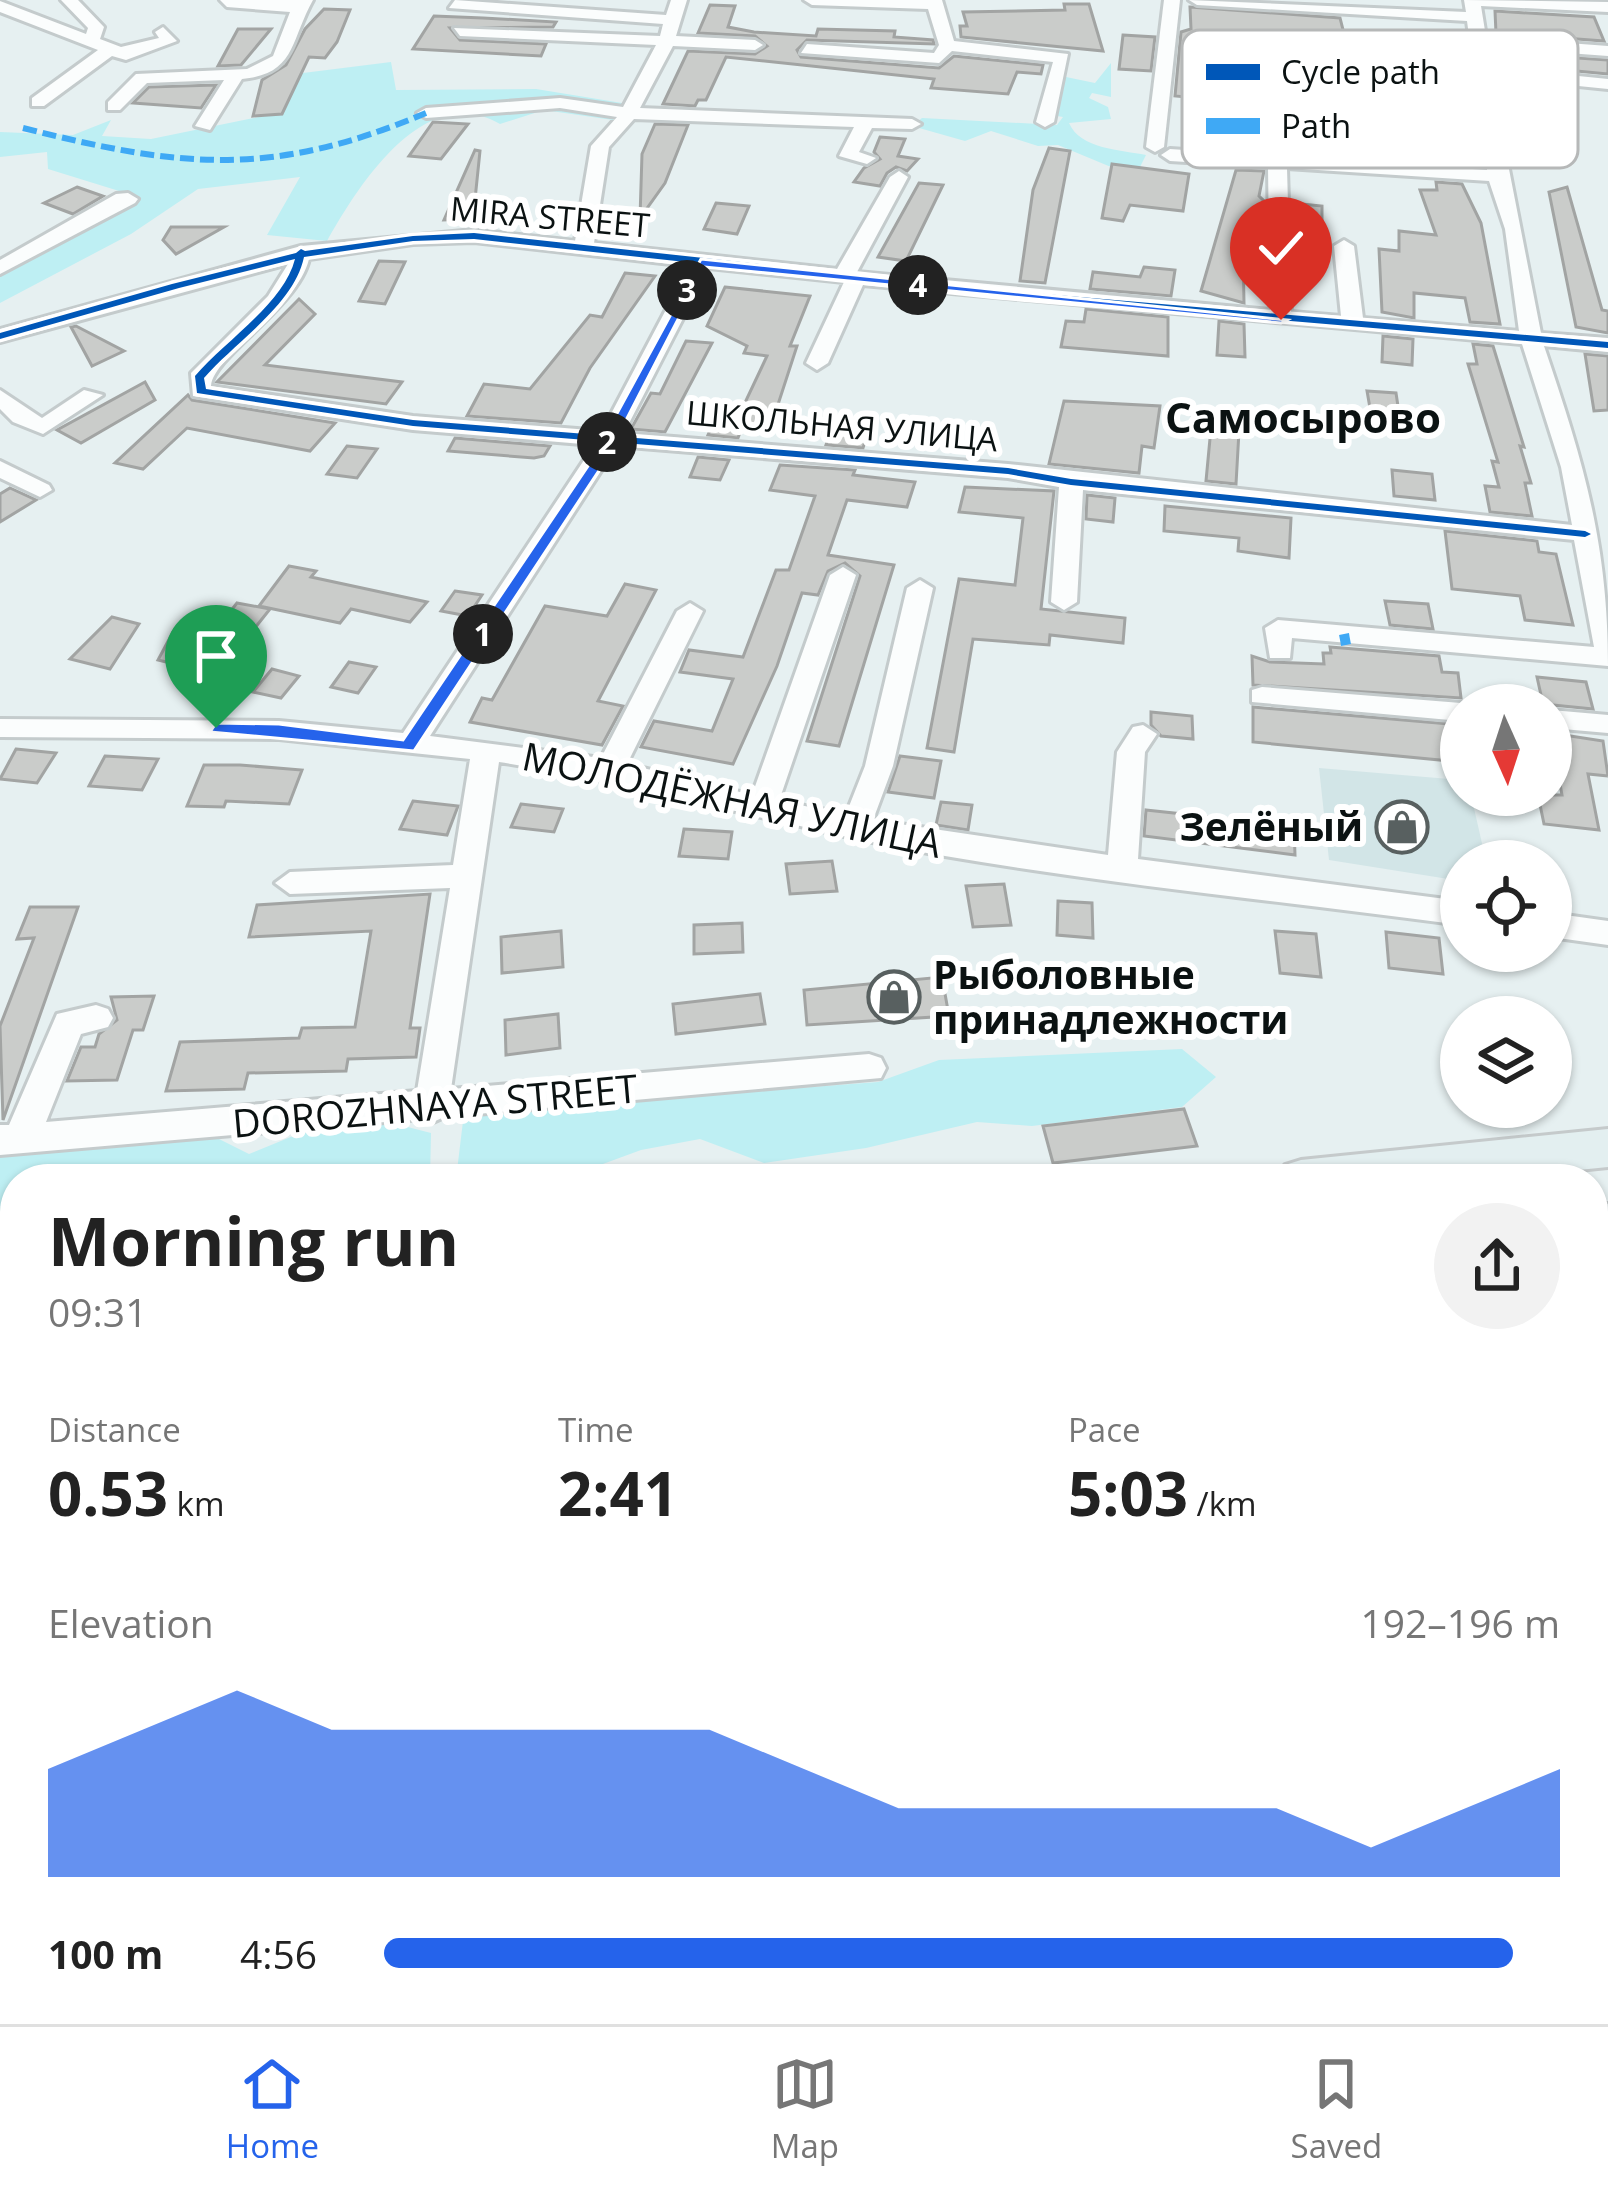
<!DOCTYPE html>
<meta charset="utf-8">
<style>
:root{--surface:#fff;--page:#f2f2f2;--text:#222;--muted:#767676;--line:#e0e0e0;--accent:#2563eb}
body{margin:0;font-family:"Open Sans",sans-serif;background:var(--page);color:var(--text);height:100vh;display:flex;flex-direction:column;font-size:45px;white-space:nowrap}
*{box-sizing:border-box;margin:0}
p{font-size:39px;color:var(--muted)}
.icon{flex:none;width:66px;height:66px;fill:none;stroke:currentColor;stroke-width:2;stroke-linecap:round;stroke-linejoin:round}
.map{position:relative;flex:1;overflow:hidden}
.details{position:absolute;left:0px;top:1164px;width:1608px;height:861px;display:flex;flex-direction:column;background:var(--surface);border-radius:48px 48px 0 0;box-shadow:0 3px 9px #0004}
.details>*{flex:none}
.needle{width:78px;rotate:177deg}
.fabs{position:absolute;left:1440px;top:684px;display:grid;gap:24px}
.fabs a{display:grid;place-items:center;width:132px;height:132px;border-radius:50%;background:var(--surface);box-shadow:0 3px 9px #0004;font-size:60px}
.pin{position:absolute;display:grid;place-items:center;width:102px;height:102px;color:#fff;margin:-123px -51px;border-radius:50% 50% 50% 0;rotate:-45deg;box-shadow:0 0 12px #0007}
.pin .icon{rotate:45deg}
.km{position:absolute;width:60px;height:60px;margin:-30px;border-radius:50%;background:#222;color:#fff;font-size:33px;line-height:60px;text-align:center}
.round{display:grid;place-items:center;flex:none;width:126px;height:126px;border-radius:63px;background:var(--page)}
.head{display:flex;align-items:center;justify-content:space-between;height:204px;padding:0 48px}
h1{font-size:66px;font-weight:700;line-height:90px}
.stats{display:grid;grid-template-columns:repeat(3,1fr);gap:18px;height:204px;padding:12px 48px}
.stats div{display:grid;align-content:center}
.stats b{font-size:60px;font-weight:700}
.stats small{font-size:33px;font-weight:400}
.stats p{font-size:33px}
.chart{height:336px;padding:24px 48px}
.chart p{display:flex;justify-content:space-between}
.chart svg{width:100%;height:216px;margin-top:12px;fill:var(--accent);opacity:.7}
ul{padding:0 48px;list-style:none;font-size:39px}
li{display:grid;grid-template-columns:192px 144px 1fr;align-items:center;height:90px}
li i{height:30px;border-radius:15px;background:var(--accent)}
.tab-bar{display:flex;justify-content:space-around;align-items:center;height:168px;border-top:3px solid var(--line);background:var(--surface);font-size:33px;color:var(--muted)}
.tab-bar a{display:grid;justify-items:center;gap:6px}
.tab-bar .on{color:var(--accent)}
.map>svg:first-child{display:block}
.built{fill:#d2e5e7}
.green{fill:#beeff3}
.building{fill:#caccca;stroke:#a2a4a3;stroke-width:3}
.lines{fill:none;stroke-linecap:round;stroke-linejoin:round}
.minor-casing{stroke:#c4cbcc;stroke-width:6}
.major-casing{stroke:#c5cacb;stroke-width:6}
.minor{fill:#fbfdfd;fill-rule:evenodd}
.major{fill:#e3eff0;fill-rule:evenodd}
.quiet-far1{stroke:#3fa9f5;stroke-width:6;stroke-dasharray:14 6;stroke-linecap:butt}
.quiet{stroke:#3fa9f5;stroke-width:10;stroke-dasharray:21 10;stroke-linecap:butt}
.cycleway-casing{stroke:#fff;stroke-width:7}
.cycleway{fill:#0057b8;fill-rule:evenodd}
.route{fill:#2563eb;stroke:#fff;stroke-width:3}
.labels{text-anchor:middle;stroke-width:12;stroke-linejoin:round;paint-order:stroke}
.far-street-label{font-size:33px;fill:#0b1212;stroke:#fff}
.street-label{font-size:39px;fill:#0b1212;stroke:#fff}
.poi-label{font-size:39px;font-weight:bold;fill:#0b1212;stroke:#fff;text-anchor:end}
.far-district-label{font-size:42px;font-weight:bold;fill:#0b1212;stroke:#fff}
.key{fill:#fff;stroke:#b6b8b8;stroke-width:3}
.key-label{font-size:33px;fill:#0b1212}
</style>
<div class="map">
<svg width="1608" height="2024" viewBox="0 0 1608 2024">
<rect width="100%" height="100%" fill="#e6f0f1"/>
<g class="built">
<path d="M1319 768 1461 780V795H1471L1486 861H1461V881L1329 860Z"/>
<path d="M1608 1433V2024H0V1690L15 1689V2010H1593V1434Z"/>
</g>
<g class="green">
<path d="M391 62 396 90 536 89 622 103 613 120 544 110 500 124C425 80 359 184 327 241L267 235 300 177 198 189 131 234 0 303V269L132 195 48 169 47 152 0 157V132L73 135 111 120 102 136 151 139 273 114 295 74Z"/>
<path d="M1111 63V97L1092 93 1089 98 1108 107 1111 119 1069 123C1080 149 1121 150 1146 155L1135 177 1058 145 1038 146 991 131 965 141 912 126 922 118 1057 125 1063 117 1046 114 1048 95 1066 77 1095 83Z"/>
<path d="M1182 1049 1216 1077 1182 1107 1032 1126 977 1122 866 1148 764 1163 700 1139 641 1150 562 1179H456L464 1113 878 1082 939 1060Z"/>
<path d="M388 1122 431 1133 430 1179H15V1216L0 1218V1151L215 1137 249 1154 298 1134Z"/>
</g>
<g class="building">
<path d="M1064 4H1089L1103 51 961 37 960 26H967L963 12 1065 10Z"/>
<path d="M710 5 735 6 728 27 754 32 816 36 818 29 895 31 894 37 933 40 934 44 807 40 797 50 801 57 939 68 954 56 1043 65 1041 74 1017 72 1008 94 931 88 934 79 726 57 706 100H698L695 106 663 104 688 51 755 54 767 46 755 36 698 33Z"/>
<path d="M1190 7 1340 18 1354 73 1248 65 1235 76 1248 83 1347 92 1352 154 1242 149 1244 144 1198 139 1208 99 1175 96 1181 32 1191 29Z"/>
<path d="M324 9 350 10 337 42 325 58 309 57 282 114 253 116 262 80 286 65 305 29Z"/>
<path d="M1495 11 1594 17 1604 41 1496 33Z"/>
<path d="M434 16 483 18 556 22 553 27 450 28 460 40 546 44 541 56 413 49Z"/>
<path d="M238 29H271L241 65 218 66Z"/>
<path d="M1123 35 1155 37 1151 71 1119 69Z"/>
<path d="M1501 53 1608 60V74L1504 64Z"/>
<path d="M216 85 201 108 133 103 149 87Z"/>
<path d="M433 122 468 124 441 159 409 156Z"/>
<path d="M655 124 688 125 665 183 640 218 642 154Z"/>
<path d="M880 137 905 139 898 156 918 159 907 171 896 167 887 173 880 186 854 182 864 168 880 159 874 152Z"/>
<path d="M1049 148 1070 151 1045 283 1020 281 1033 190Z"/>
<path d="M475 150 480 151 473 219 444 220Z"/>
<path d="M1112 164 1189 174 1183 211 1130 205 1123 221 1102 218Z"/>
<path d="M1236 170 1264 171 1259 196 1264 201 1265 250 1243 248 1244 303 1201 291Z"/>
<path d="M1436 182 1462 184 1481 223 1500 324 1470 322 1465 298 1414 293V318L1382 312 1379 249 1399 251V231L1436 235 1420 190H1437Z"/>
<path d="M919 183 943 185 906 261 878 257Z"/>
<path d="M77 187 103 196 73 214 44 203Z"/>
<path d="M1567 187 1602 310 1608 311V333L1576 327 1549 192Z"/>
<path d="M716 203 749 206 737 234 704 229Z"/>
<path d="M1292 203 1322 206V267L1294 264Z"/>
<path d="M171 227H224L176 254 163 240Z"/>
<path d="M379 261 405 262 385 304 359 301Z"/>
<path d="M1144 267 1175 270 1171 296 1090 289 1093 272 1140 277Z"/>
<path d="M625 273 655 276 590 368 561 423 467 416 484 384 530 389 590 315 602 317Z"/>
<path d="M725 287 810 296 790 346H797L772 423 760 422 756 428 744 422 738 438 708 435 721 405 743 407 767 356 744 353 747 346 707 326Z"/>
<path d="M299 299 315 314 265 365 402 382 386 404 217 382Z"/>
<path d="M1086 309 1168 317V356L1061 347 1066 321 1084 322Z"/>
<path d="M1219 321 1244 324 1245 357 1217 355Z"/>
<path d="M76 326 124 351 92 366 71 327Z"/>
<path d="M1383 336 1413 339 1412 365 1382 362Z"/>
<path d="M686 341 712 343 665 432 631 429 651 393 660 394Z"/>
<path d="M1473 344 1493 346 1524 447 1520 446 1531 483H1525L1532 516 1490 512 1485 486 1499 487 1492 461 1498 462 1468 364H1477Z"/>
<path d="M1585 354 1608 356V410L1594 411Z"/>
<path d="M145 382 155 400 81 443 57 430Z"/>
<path d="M1367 391 1396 393 1402 433 1374 431Z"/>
<path d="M188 395 192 400 335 423 310 451 187 428 143 469 115 463Z"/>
<path d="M1064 401 1160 406 1154 448 1142 446 1139 473 1049 464Z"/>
<path d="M835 419 871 423 863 448 826 445Z"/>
<path d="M1211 428 1239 431 1236 484 1206 481Z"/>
<path d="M455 438 550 446 544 456 534 458 448 451Z"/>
<path d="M347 446 377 449 357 478 327 474Z"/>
<path d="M698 457 729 460 720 480 690 477Z"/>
<path d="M780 465 855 470 853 475 915 482 907 507 847 500 828 555 894 565 839 746 807 741 860 576 845 563 828 571 818 595 802 593 777 666 733 764 641 747 654 721 712 731 733 679 680 672 689 650 743 657 776 570H789L815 496 770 490Z"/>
<path d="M1392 470 1432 474 1435 500 1394 496Z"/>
<path d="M965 487 1054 491 1041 609 1125 618 1123 643 1050 635 1049 645 973 639 954 752 927 748 959 579 1015 585 1023 518 959 512Z"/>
<path d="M10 488 36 500 0 522V494Z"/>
<path d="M1087 495 1115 498 1113 522 1086 519Z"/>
<path d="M1165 506 1291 518 1289 558 1238 551 1239 538 1164 531Z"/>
<path d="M1445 531 1537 541 1539 552 1556 554 1573 625 1525 620 1520 596 1452 589Z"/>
<path d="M289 566 316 571 311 577 427 602 410 622 351 609 340 623 259 606Z"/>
<path d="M625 584 656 590 598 701 623 706 602 745 470 722 482 698 492 700 545 606 607 616Z"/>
<path d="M455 591 482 595 468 616 441 611Z"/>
<path d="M1385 601 1428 604 1433 629 1390 625Z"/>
<path d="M237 603 270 609 250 634 222 622Z"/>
<path d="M112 617 139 624 110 669 70 659Z"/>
<path d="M173 632 218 642 203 671 158 660Z"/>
<path d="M1330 647 1439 656 1442 672 1458 673 1461 698 1253 685 1252 656 1270 662 1324 664 1323 653H1331Z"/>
<path d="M349 662 376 667 358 693 331 687Z"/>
<path d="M272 669 299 676 281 698 253 692Z"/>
<path d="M1537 677 1586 682 1593 709 1543 704Z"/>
<path d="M1253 707 1461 725V762L1253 742Z"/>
<path d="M1151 712 1192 716 1193 739 1161 736 1151 725Z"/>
<path d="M1551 733 1603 741 1608 776 1588 774 1599 830 1544 824 1538 795H1562Z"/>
<path d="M16 749 56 753 37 783 0 779Z"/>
<path d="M105 756 158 759 142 790 89 786Z"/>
<path d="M900 756 941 761 934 798 888 792Z"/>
<path d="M204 765H240L302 770 289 804 226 801 224 807 187 806Z"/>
<path d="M413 801 458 806 447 835 400 829Z"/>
<path d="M941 802 972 805 968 830 936 825Z"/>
<path d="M521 804 563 809 554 832 511 827Z"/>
<path d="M1146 810 1294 826 1295 855 1144 836Z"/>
<path d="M684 829 732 832 728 859 679 856Z"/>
<path d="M832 861 837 891 790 894 786 864Z"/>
<path d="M1004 884 1011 925 973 927 966 886Z"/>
<path d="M430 894 410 1028H420L416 1057 348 1059 346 1071 248 1073 244 1089 166 1091 180 1042 299 1038 302 1028 355 1027 371 931 249 937 257 905Z"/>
<path d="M1058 901 1092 903 1093 938 1057 935Z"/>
<path d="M30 907H78L3 1120 0 1026 34 938 17 939Z"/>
<path d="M742 923 743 952 694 954V925Z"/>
<path d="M561 931 563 967 502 973 501 937Z"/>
<path d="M1275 931 1316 934 1321 977 1280 973Z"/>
<path d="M1386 932 1439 938 1443 974 1389 968Z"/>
<path d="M942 977 949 1016 807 1025 804 990Z"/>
<path d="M760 994 765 1024 676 1034 673 1004Z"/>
<path d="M154 996 143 1030H133L117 1080 67 1081 81 1047H95L99 1034 117 1020 111 997Z"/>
<path d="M558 1014 560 1048 506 1055 505 1020Z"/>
<path d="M1184 1109 1197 1146 1053 1163 1043 1126Z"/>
</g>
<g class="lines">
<g class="minor-casing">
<g id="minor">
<path d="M61 0H78L104 27 100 39 121 47 159 38 155 32 163 27 177 41 126 60 112 56 44 106H32V98L98 50 0 12V1L86 34 88 28Z"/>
<path d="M220 0H313C290 41 296 74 242 79L210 130 195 126 224 80 147 83 120 110H108V102L136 74 247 69 273 56 290 12 227 7Z"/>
<path d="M455 0 666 15 671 0H687L676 36 755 40 763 45 755 50 673 46 640 108 912 119 921 124 912 129 872 128 859 152 876 158 867 164 839 156 854 127 634 119 609 147 594 243 837 269 890 177 899 171 908 177 857 272 1270 310 1268 167 1170 161 1161 155 1170 149 1487 170 1477 98 1248 79 1239 74 1248 69 1476 88 1467 21 1197 5 1189 0 1466 12 1464 0 1608 2V12L1481 6 1486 37 1608 46V56L1487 47 1490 67 1608 79V89L1491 77 1541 333 1608 338V352L1544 346C1583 461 1608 542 1608 666L1292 638 1290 658H1270L1265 628 1278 620 1594 647 1574 540 1083 490 1077 602 1064 610 1051 602 1059 487 1008 478 617 446 430 736 601 758 677 611 690 603 703 611 627 764 752 795 830 575 843 567 856 575 779 801 846 814 865 766 907 588 920 580 933 588 893 766 873 820 1108 855 1117 752 1133 727 1143 725 1157 734 1145 752 1138 859 1461 901V925C1289 902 1116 885 945 856 795 830 649 785 499 762L451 1089 869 1054 881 1058 886 1068 881 1078 444 1117 431 1123 420 1119 0 1155V1125H9L57 1014 96 1005 108 1009 113 1018 108 1027 81 1034 46 1122 417 1091 450 888 290 894 275 883 290 872 453 865 470 759 279 739 0 737V719L279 721 403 733 594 445 413 430 193 396 191 373 268 296 288 264 0 342V329L301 246 474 230 575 241 591 146 617 117 560 108 426 118 417 113 426 108 560 98 623 107 656 45 460 36 454 28 660 36 663 24 449 8ZM1287 168 1489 181 1505 229 1519 331 1363 318 1354 246 1344 240 1334 246 1341 316 1291 312ZM474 242 689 266 602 431 413 416 211 386C213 356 298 307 309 259L413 244ZM709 268 844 282 806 363 817 370 828 363 863 285 1522 344 1561 467 1572 525 1008 464 624 433Z"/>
<path d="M804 0H942L954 41 1068 54 1054 122 1045 127 1036 122 1053 62 952 51 939 63 801 53 807 44 934 53 939 45 928 9 812 5Z"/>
<path d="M1164 0H1180L1164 147 1155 152 1146 147Z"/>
<path d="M128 193 138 199 135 203 0 274V260L116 194Z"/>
<path d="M0 390 42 418 84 390 103 395 43 434 13 422 0 409Z"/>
<path d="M0 461 49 485 52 490 40 497 0 478Z"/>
<path d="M1262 687 1461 703 1469 705H1461V721L1252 702V690Z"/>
<path d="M1551 710 1608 715V733L1551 728Z"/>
<path d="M1551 913 1608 921V945L1551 937Z"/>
<path d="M1593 1242 1608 1244V1276L1593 1274Z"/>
<rect x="1593" y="1558" width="15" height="42"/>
<path d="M15 1566V1608L0 1611V1569Z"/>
<path d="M1593 1684 1608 1690V1772L1593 1766Z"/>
<path d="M165 2010H215L210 2024H160Z"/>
<path d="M600 2010H650L649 2024H599Z"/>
</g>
</g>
<g class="major-casing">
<g id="major">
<path d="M1608 1129V1167L1488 1179H1278L1285 1165 1301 1160Z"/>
<path d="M1608 1204V1244L1593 1245V1205Z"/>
<path d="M15 1271V1313L0 1314V1272Z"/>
<path d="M15 1348V1394L0 1395V1349Z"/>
</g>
</g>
<use href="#minor" class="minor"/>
<use href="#major" class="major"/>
<path class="quiet-far1" d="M23 128C181 168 272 178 426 113"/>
<path class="quiet" d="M1344 634 1346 645"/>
<g class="cycleway-casing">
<path id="cycleway" d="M474 233 997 290 1608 342V348L997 296 474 239 413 241 304 257C294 305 235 342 204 378L206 389 413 420 1008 468 1071 479 1585 531 1591 534 1585 537 1071 485 1008 474 413 426 197 393 195 376C225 341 284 303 295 259L179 288 0 339V333L172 284 296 253 301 249 305 251 413 236Z"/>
</g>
<use href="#cycleway" class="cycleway"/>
</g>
<path class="route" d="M701 259 1287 320 1281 323 705 267 604 463 414 751 210 732 216 723 279 724 403 740 590 463Z"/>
<defs>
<g id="shop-ring" transform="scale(2.7)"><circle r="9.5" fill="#fff" stroke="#586060" stroke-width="1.5"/><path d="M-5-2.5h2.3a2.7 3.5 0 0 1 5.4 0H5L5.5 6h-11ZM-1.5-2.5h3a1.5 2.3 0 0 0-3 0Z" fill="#586060"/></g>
</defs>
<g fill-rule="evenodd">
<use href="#shop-ring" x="1402" y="827"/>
<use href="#shop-ring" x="894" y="997"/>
</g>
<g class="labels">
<g class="far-street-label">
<text transform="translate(550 217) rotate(5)" y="12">MIRA STREET</text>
<text transform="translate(842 426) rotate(5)" y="12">ШКОЛЬНАЯ УЛИЦА</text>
</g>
<g class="street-label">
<text transform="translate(732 800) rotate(12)" y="14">МОЛОДЁЖНАЯ УЛИЦА</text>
<text transform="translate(435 1106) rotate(-5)" y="14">DOROZHNAYA STREET</text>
</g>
<g class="poi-label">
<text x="1363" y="841">Зелёный</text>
<text x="933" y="989" text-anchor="start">Рыболовные<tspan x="933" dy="45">принадлежности</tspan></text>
</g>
<g class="far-district-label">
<text x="1303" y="433">Самосырово</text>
</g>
</g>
<rect x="1182" y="30" width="396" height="138" rx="18" class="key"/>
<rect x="1206" y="64" width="54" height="16" fill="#0057b8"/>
<rect x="1206" y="118" width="54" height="16" fill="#3fa9f5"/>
<g class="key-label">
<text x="1281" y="84">Cycle path</text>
<text x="1281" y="138">Path</text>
</g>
</svg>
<div class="fabs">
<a><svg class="needle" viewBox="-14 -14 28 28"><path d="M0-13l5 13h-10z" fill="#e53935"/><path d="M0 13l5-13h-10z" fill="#767676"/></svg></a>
<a><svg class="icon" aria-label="locate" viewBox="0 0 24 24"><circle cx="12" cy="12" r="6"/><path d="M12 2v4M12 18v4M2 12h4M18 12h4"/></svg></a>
<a><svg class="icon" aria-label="layers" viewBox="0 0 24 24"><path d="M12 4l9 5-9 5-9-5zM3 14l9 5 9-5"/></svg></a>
</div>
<div class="pin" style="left:216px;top:728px;background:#1e9e55"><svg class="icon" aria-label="arrive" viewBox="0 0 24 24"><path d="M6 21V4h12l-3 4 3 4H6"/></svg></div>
<div class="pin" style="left:1281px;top:320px;background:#d93025"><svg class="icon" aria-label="check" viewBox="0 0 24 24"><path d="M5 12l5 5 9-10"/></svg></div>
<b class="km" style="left:483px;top:634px">1</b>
<b class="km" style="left:607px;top:442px">2</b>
<b class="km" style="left:687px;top:290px">3</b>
<b class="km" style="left:918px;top:285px">4</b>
<section class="details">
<div class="head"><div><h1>Morning run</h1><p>09:31</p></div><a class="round"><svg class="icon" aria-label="share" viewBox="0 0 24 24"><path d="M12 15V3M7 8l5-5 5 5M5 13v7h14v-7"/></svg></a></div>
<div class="stats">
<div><p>Distance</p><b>0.53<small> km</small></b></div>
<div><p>Time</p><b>2:41</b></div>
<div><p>Pace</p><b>5:03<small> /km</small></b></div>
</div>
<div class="chart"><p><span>Elevation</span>192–196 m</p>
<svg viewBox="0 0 160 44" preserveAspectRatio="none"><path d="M0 44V22L10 14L20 6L30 14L40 14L50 14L60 14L70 14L80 22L90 30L100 30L110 30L120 30L130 30L140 38L150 30L160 22V44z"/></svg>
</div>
<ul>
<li><b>100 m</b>4:56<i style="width:96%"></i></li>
</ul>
</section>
</div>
<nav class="tab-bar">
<a class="on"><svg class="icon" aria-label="home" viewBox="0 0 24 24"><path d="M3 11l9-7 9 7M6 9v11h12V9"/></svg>Home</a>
<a><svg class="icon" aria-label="map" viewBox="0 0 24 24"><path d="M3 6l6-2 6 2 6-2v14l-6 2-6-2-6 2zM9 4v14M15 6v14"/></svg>Map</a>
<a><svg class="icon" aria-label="saved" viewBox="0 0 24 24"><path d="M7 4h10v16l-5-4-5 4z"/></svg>Saved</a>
</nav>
